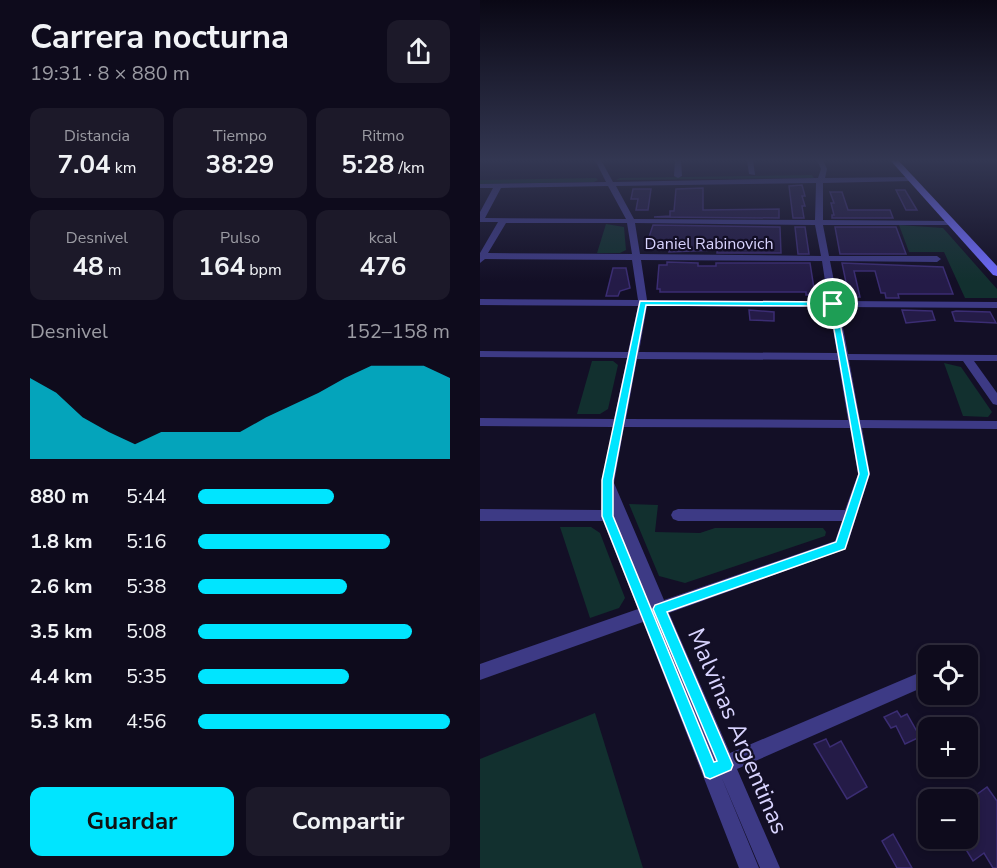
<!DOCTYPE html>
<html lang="es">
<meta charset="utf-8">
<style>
:root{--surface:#0e0b1c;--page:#1c1929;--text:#f1f3f6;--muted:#9b9ba3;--line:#2e2b3b;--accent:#00e5ff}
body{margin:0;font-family:"Nunito Sans",sans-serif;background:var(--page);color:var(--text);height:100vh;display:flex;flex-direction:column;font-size:22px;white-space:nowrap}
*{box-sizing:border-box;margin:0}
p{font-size:20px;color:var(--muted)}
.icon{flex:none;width:33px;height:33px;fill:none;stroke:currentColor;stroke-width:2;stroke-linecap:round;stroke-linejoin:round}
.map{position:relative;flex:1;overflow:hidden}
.details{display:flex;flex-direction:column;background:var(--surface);width:480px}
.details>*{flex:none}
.buttons{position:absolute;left:438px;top:645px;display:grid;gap:12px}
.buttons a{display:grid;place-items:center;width:60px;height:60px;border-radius:12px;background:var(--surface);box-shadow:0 3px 9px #0003,0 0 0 2px var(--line);font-size:30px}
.pin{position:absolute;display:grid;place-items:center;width:51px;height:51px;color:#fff;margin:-26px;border:3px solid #fff;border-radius:50%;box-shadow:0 2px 6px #0007}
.round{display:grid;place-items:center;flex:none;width:63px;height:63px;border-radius:12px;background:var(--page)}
.overview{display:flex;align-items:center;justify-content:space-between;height:102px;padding:0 30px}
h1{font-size:33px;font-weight:700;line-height:45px}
.figures{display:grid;grid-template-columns:repeat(3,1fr);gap:9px;height:102px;padding:6px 30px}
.figures div{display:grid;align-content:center;border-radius:12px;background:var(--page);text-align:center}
.figures b{font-size:26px;font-weight:700}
.figures small{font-size:16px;font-weight:400}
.figures p{font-size:16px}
.chart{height:168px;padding:12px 30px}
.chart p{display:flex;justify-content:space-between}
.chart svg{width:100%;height:108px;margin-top:6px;fill:var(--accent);opacity:.7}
.primary-button{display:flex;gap:12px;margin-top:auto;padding:12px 30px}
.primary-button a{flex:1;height:69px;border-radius:12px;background:var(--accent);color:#111;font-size:24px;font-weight:700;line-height:69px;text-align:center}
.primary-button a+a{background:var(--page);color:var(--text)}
ul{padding:0 30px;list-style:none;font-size:20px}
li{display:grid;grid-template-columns:96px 72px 1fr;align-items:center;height:45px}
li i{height:15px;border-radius:8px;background:var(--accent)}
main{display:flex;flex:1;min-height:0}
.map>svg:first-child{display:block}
.green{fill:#12302f}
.building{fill:#241b47;stroke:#3b2d73;stroke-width:1.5}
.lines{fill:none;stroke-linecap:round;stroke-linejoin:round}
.minor{fill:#3d3a85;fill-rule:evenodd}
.secondary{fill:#6f6bff;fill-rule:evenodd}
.route{fill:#00e5ff;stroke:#fff;stroke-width:1.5;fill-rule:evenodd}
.labels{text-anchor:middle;stroke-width:4.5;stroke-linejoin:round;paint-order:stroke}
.far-street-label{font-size:16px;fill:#d9d4ff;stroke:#130f26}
.near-street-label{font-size:24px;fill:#d9d4ff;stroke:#130f26}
</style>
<main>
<section class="details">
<div class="overview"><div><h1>Carrera nocturna</h1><p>19:31 · 8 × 880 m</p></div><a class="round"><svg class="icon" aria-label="share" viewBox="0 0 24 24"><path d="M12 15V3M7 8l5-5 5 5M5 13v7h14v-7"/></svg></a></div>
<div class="figures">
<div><p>Distancia</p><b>7.04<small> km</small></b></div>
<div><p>Tiempo</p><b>38:29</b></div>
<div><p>Ritmo</p><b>5:28<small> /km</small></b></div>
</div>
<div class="figures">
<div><p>Desnivel</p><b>48<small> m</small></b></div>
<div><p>Pulso</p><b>164<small> bpm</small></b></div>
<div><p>kcal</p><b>476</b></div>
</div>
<div class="chart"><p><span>Desnivel</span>152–158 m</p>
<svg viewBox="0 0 160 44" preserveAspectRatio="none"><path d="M0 44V11L10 17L20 27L30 33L40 38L50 33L60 33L70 33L80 33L90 27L100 22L110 17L120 11L130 6L140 6L150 6L160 11V44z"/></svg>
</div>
<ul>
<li><b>880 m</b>5:44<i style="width:54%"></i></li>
<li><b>1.8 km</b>5:16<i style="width:76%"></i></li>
<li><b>2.6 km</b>5:38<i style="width:59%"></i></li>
<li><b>3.5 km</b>5:08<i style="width:85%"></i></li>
<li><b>4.4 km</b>5:35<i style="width:60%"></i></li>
<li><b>5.3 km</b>4:56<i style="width:100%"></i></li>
</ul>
<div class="primary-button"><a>Guardar</a><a>Compartir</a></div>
</section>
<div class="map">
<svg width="517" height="868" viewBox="0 0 517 868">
<rect width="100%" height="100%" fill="#130f26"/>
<g class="green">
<path d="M332 175 334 178 136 180 140 178Z"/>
<path d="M116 178 118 180 114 182 0 184V180Z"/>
<path d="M126 224 144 227 146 250 140 253H117Z"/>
<path d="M419 225 463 228 517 289V298H485L464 252H429Z"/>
<path d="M112 361H133L138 365 128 409 120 414H97Z"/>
<path d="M464 363 481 367 512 412 508 417 483 416Z"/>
<path d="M149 504 178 505 175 532 220 533 235 528H343L346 532 345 536 205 583 179 576Z"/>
<path d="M80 527H111L120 533 145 598 139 608 110 618Z"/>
<path d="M115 713 163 868H0V759Z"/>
</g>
<g class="building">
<path d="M322 185 325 196H322L325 206H322L324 218H313L309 186Z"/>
<path d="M223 188V210L299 209V218L174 217 190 216V211H194L196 189Z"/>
<path d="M153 189H171L168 210H156L158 199H151Z"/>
<path d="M416 190H425L437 210H426Z"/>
<path d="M350 192H362L368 210H410L413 218H352V215H354L351 203H354Z"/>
<path d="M173 225 300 227 301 253H237V250L189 252 190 248 166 246Z"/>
<path d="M315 227H325L329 254H318Z"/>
<path d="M355 227H416L426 254H360Z"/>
<path d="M187 262 218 263V266H236V263H330L335 295H326V292H180V289H177L179 265H187Z"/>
<path d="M362 263 463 267 473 294H418L419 298H406L405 293H401L395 271H374L380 297H369Z"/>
<path d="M133 268H146L150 288 140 291 138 296H126Z"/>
<path d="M269 310 294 312V321L270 320Z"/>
<path d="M422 310 452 311 455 320 426 323Z"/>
<path d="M476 311 510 312 516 323 475 321 472 312Z"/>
<path d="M417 711 421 717 427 714 440 737 425 744 416 726 411 728 404 717Z"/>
<path d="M346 739 350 747 361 741 387 787 367 799 334 744Z"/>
<path d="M507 787 517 801V868H513L504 853 493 861 485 848 490 844 488 840V801Z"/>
<path d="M413 834 432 868H417L402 841Z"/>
</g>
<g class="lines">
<g class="minor">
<path d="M115 160H121L133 182 338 178 341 169 337 160H343L347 169 345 178 434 177 435 179 431 181 343 183V220L471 221 475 223 471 225H343L349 256H457L461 259 457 262 350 261 358 301 517 302V308L359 307 368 354 517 355V361H494L517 393V405L513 404 483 361 369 360 380 420 517 421V429L382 428 390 474 366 549 189 613 250 753 448 669V685L257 769 300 868H280L241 776 279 868H259L163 622 0 680V664L158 609 123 521H0V509L121 510 122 480 133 427 0 426V418L134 419 147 358 0 357V351L148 352 158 306 0 305V299L158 300 152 260 5 259 0 263V253L18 222H0V212L13 188H0V184L126 182ZM336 183 335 220 154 219 136 186ZM128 186 146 219 5 218 21 188ZM26 223H147L152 254 8 253ZM155 223 335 225 341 256 160 254ZM161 260 342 261 348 301 167 300ZM167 306 349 307 357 353 159 352ZM157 359 358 360 368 420 146 419ZM144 427 370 428 378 474 365 510 198 509 193 511 191 515 193 519 198 521H362L355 541 184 600 134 483Z"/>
<path d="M195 160H201L202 176 198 178 194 176Z"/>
<path d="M267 160H273L275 175 269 174Z"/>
</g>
<path class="secondary" d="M410 160H418L517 266V276L513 275Z"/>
</g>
<linearGradient id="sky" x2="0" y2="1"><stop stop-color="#0a0815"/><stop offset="0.57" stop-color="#333752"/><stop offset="1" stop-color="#333752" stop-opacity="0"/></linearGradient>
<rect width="517" height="281" fill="url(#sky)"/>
<path class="route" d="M160 301 356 302 389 474 365 549 187 612 253 765 251 770 230 779 225 777 223 771 122 516V480ZM166 305 350 306 379 474 356 542 175 605 173 609 237 761 234 762 133 516V480Z"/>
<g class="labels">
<g class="far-street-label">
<text x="229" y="249">Daniel Rabinovich</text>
</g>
<g class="near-street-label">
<text transform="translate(258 731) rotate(67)" y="8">Malvinas Argentinas</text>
</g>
</g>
</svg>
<div class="buttons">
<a><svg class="icon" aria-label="locate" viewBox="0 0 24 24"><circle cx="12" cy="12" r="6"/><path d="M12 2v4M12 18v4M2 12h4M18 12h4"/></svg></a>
<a>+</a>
<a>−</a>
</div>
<div class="pin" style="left:353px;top:304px;background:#1e9e55"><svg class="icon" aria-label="arrive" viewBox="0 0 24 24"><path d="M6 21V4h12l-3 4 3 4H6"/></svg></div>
</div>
</main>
